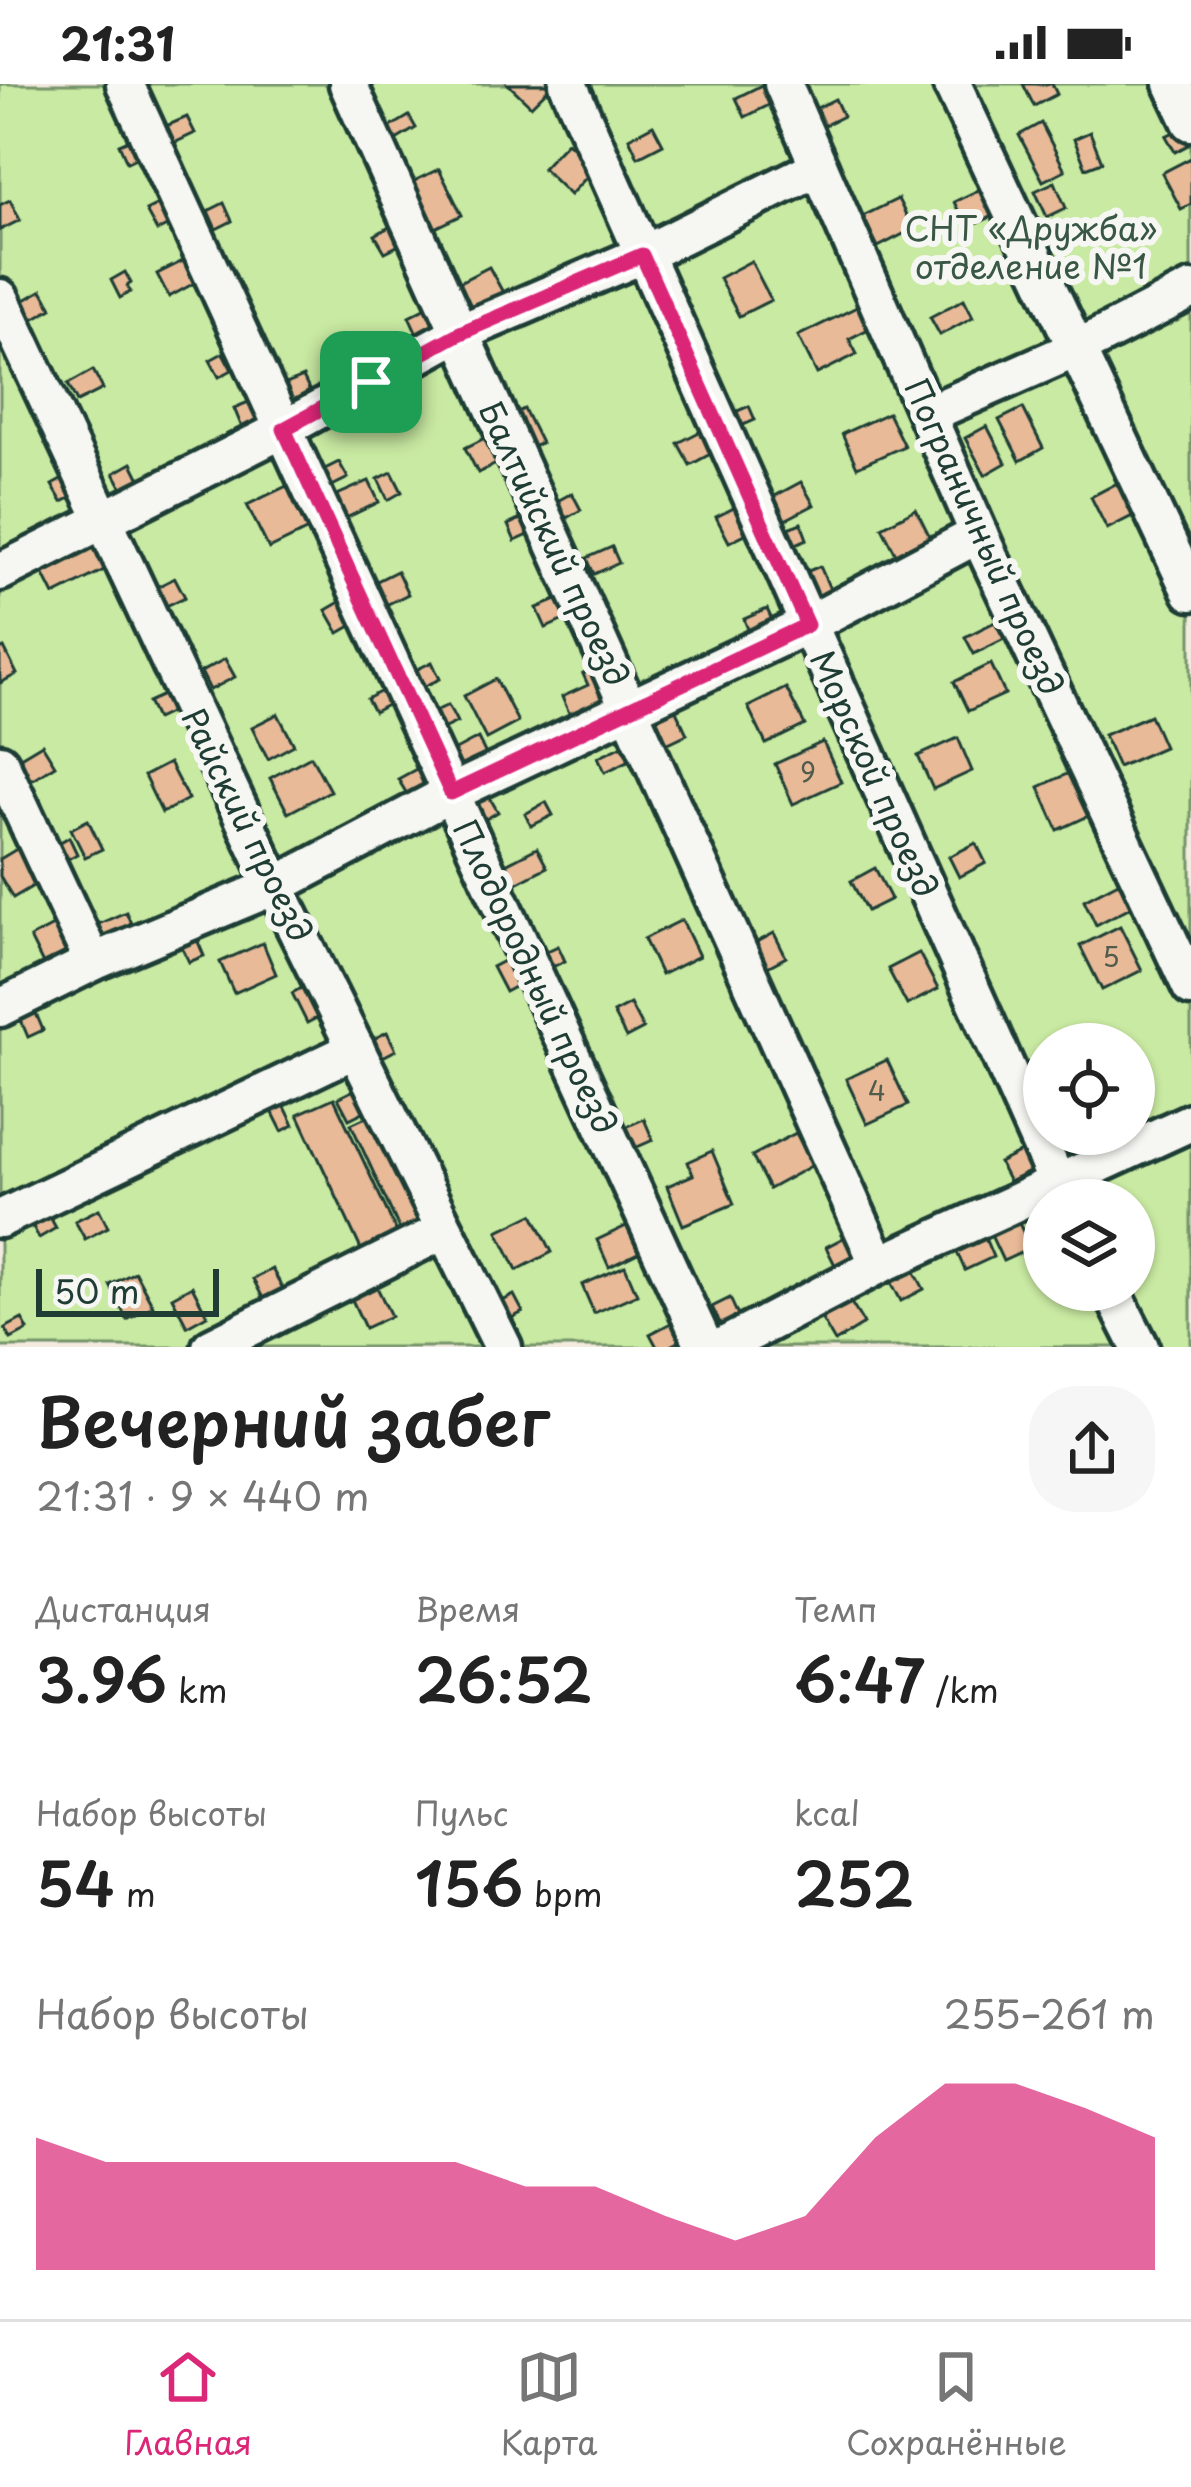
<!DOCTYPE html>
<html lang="ru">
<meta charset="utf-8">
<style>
:root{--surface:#fff;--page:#f6f6f6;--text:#222;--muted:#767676;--line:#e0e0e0;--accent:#db2777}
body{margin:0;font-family:"Playpen Sans",sans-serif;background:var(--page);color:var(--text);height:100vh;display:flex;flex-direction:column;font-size:45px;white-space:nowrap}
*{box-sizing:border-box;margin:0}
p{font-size:39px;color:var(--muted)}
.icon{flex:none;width:66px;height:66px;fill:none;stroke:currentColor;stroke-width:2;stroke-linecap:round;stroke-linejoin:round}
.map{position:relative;height:1263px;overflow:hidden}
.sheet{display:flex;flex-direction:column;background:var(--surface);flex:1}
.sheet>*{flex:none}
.buttons{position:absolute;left:1023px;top:939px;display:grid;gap:24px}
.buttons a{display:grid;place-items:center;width:132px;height:132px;border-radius:50%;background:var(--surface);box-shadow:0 3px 9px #0004;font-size:60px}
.scale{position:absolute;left:36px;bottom:30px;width:183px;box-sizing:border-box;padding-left:12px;border:6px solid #1f3d34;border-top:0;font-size:33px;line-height:42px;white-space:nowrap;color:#1f3d34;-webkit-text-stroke:9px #f6f6f2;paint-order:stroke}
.pin{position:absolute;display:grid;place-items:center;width:102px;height:102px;color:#fff;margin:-51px;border-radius:24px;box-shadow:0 6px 18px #0006}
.round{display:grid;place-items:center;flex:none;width:126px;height:126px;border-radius:48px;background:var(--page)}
.summary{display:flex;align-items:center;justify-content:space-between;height:204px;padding:0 36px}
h1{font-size:66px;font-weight:600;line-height:90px}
.stats{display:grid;grid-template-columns:repeat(3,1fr);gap:18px;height:204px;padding:12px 36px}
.stats div{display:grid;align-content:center}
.stats b{font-size:60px;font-weight:600}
.stats small{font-size:33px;font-weight:400}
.stats p{font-size:33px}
.chart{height:336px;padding:24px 36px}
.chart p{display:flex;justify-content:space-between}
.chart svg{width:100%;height:216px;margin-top:12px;fill:var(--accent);opacity:.7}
.status{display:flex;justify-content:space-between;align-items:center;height:84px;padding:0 60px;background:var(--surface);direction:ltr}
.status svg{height:33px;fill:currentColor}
.menu{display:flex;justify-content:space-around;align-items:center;height:168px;border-top:3px solid var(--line);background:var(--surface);font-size:33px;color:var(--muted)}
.menu a{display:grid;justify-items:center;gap:6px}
.menu .on{color:var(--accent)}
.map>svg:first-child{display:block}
.green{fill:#c9eaa2;stroke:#74946b;stroke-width:3;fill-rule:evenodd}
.building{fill:#e8ba98;stroke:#1f3d34;stroke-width:3}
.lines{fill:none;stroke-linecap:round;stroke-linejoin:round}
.minor-casing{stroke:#1f3d34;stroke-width:45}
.minor{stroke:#f6f6f2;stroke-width:36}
.route-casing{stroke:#fff;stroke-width:24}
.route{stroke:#db2777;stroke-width:15}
.labels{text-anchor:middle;stroke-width:12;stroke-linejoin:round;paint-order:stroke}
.number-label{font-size:27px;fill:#515c4d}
.park-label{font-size:33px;fill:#385744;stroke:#f6f6f2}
.street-label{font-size:33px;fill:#1f3d34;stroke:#f6f6f2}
</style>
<div class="status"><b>21:31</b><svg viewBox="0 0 49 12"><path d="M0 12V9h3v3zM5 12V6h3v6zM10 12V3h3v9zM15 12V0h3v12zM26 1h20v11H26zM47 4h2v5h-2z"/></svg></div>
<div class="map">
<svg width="1191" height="1263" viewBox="0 0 1191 1263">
<rect width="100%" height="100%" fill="#f3eae0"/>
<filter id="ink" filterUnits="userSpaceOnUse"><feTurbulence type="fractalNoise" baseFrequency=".00833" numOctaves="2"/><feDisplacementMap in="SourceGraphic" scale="24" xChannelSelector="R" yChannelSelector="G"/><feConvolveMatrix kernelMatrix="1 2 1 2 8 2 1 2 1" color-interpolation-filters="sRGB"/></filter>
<g filter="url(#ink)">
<path class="green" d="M0 0H1191V1263H0ZM1044 960H1134V1050H1044ZM1044 1116H1134V1206H1044Z"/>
<g class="building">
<path d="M508 0H553L531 22Z"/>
<path d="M764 0H768L777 17 745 33 736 14Z"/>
<path d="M1023 0H1052L1057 10 1034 22Z"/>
<path d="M835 15 843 32 821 43 813 26Z"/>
<path d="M409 32 416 44 396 56 389 44Z"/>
<path d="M187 33 195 49 174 59 166 42Z"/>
<path d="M1041 39 1065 86 1043 97 1019 51Z"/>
<path d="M653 41 663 60 638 73 629 54Z"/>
<path d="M1180 45 1188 61 1175 68 1166 52Z"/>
<path d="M1090 48 1102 78 1086 84 1074 55Z"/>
<path d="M138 52 146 69 127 78 119 60Z"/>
<path d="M567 58 594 85 570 111 542 84Z"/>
<path d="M1191 74V120L1181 125 1162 89Z"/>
<path d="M439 85 462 131 429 147 406 101Z"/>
<path d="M1055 98 1066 124 1047 133 1035 107Z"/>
<path d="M991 100 1004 127 967 144 954 118Z"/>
<path d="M898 115 913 145 878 163 863 132Z"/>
<path d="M10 116 20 136 0 146V121Z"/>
<path d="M168 116 178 136 157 147 146 127Z"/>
<path d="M224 119 232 137 216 145 208 127Z"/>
<path d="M393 141 403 159 385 168 375 151Z"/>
<path d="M189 174 200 196 169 213 157 190Z"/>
<path d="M751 177 771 216 739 232 719 194Z"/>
<path d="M489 183 506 214 471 233 454 201Z"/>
<path d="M125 188 131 199 127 202 130 208 120 214 111 196Z"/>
<path d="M42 206 52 224 33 235 23 217Z"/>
<path d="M964 215 973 233 940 251 930 233Z"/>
<path d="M863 220 874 242 849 255 857 270 817 290 798 252Z"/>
<path d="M429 222 441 246 420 256 409 232Z"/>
<path d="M223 269 232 286 219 293 210 276Z"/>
<path d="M93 286 103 305 77 318 68 300Z"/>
<path d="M303 293 312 312 294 320 286 300Z"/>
<path d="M258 314 267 335 243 346 234 324Z"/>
<path d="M749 322 755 336 741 342 735 328Z"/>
<path d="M1023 324 1043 364 1020 377 999 336Z"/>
<path d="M524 325 541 359 523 368 505 334Z"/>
<path d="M888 329 904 362 857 383 842 350Z"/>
<path d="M987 342 1006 379 985 391 965 354Z"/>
<path d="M703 346 714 368 690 381 678 359Z"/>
<path d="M485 354 498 379 478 389 465 364Z"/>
<path d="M339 378 348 394 328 404 319 388Z"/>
<path d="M132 379 141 397 123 406 114 389Z"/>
<path d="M392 388 402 408 388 416 378 395Z"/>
<path d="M70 391 80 409 62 418 52 401Z"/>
<path d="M1123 396 1140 428 1107 445 1091 413Z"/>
<path d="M369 397 379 418 346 434 335 412Z"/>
<path d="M801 398 814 421 783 437 771 414Z"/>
<path d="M291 400 312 444 269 465 247 421Z"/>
<path d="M572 409 581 426 559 438 550 421Z"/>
<path d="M736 423 749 448 729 458 716 433Z"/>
<path d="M916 425 930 453 896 470 882 443Z"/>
<path d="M525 433 533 449 515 457 508 441Z"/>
<path d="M801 439 807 455 789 463 783 446Z"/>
<path d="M97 453 112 482 54 511 40 483Z"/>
<path d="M612 463 619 479 594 490 587 474Z"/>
<path d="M820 482 832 510 812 519 799 491Z"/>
<path d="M397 487 408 510 384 522 373 499Z"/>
<path d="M175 494 185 513 166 522 157 503Z"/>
<path d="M352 511 365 534 339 549 326 526Z"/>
<path d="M559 515 568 534 546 544 537 524Z"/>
<path d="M767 525 773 538 749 548 744 535Z"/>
<path d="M995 538 1004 555 974 570 965 553Z"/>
<path d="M4 564 17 590 0 599V566Z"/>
<path d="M225 575 235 593 210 606 201 588Z"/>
<path d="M432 578 440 595 420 604 412 588Z"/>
<path d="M991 580 1005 610 968 627 954 598Z"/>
<path d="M601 582 618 616 573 638 562 613 588 601 583 590Z"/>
<path d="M496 595 518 638 486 655 464 612Z"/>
<path d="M387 604 394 617 374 628 367 615Z"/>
<path d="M786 604 805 641 766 660 748 623Z"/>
<path d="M170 608 177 625 156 635 148 618Z"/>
<path d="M448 621 457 638 434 649 426 632Z"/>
<path d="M674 622 687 650 660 663 647 635Z"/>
<path d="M278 630 294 661 268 675 252 643Z"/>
<path d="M1150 631 1164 663 1118 683 1104 651Z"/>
<path d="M478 654 489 677 460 693 448 670Z"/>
<path d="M958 654 972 687 933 705 918 672Z"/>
<path d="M823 658 841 698 793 720 775 680Z"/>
<path d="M42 660 55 681 31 696 17 675Z"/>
<path d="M623 661 630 676 605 688 598 673Z"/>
<path d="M311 672 330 707 288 729 270 694Z"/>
<path d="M169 679 188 715 162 729 144 692Z"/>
<path d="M420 683 434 708 413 720 398 695Z"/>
<path d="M1080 684 1099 727 1058 746 1039 703Z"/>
<path d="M484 704 498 728 479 739 465 715Z"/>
<path d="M546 718 553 731 531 742 525 730Z"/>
<path d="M88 736 102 765 85 773 71 745Z"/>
<path d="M69 753 77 770 61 779 52 763Z"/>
<path d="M976 759 986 779 959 793 949 773Z"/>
<path d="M20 763 40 798 13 814 0 792V775Z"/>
<path d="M537 764 547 783 508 803 498 784Z"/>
<path d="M875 784 891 815 867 827 851 797Z"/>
<path d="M1126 794 1138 819 1096 841 1084 816Z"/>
<path d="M126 828 135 849 102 864 92 843Z"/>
<path d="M682 836 699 872 661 891 644 855Z"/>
<path d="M61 838 79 874 48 890 30 854Z"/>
<path d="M1120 842 1142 886 1102 906 1080 862Z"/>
<path d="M193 846 204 872 189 878 177 853Z"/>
<path d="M774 849 786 873 760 887 748 863Z"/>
<path d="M263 859 276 890 234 909 220 878Z"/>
<path d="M558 862 565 877 548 885 541 870Z"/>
<path d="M919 869 938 905 907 921 888 885Z"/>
<path d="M513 872 525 897 505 908 492 883Z"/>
<path d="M309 900 324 930 307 939 292 909Z"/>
<path d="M32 920 43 946 28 953 17 927Z"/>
<path d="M630 920 643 945 626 954 613 929Z"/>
<path d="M387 948 396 966 375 977 366 959Z"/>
<path d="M887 976 908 1021 867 1040 846 995Z"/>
<path d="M354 1006 365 1027 349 1035 338 1014Z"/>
<path d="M280 1013 294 1041 282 1047 268 1019Z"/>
<path d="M334 1014 401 1157 365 1174 298 1030Z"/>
<path d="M377 1028 431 1143 404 1155 351 1040Z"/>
<path d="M644 1035 653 1056 628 1067 619 1046Z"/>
<path d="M796 1049 813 1081 769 1105 752 1072Z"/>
<path d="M1060 1050H1089L1093 1057 1070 1069Z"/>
<path d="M1025 1066 1035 1085 1009 1098 999 1079Z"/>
<path d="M712 1067 734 1120 683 1141 667 1102 693 1091 688 1078Z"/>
<path d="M1044 1116V1150L1038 1153 1022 1123Z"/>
<path d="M99 1125 108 1143 85 1155 75 1137Z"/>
<path d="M48 1129 56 1144 39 1154 31 1139Z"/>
<path d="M533 1130 552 1168 517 1186 498 1147Z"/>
<path d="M1015 1131 1031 1164 1003 1177 988 1145Z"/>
<path d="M637 1137 650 1163 609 1183 597 1156Z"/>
<path d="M979 1140 993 1173 965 1186 950 1153Z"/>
<path d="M851 1150 864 1174 838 1187 826 1163Z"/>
<path d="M909 1177 924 1205 901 1217 886 1188Z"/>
<path d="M625 1182 637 1210 594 1229 582 1201Z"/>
<path d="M272 1185 285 1208 265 1218 253 1195Z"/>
<path d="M135 1188 153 1222 127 1236 110 1201Z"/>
<path d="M372 1193 391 1232 365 1244 347 1205Z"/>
<path d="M192 1202 207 1231 187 1242 172 1213Z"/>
<path d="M845 1209 864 1240 835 1258 817 1227Z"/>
<path d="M514 1211 523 1228 504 1238 495 1221Z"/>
<path d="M730 1214 739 1234 722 1243 712 1223Z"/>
<path d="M22 1235 28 1246 11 1255 5 1244Z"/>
<path d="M679 1235 689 1252 668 1263H657L650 1250Z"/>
</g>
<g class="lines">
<g class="minor-casing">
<g id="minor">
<path d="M125 0 705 1263"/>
<path d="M348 0 879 1181"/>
<path d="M568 0 1065 1116"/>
<path d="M783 0 985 464 1191 903"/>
<path d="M952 0 1191 508"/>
<path d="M1173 0 1191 38"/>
<path d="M0 214 275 802 503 1263"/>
<path d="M928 330 1078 264 1191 206"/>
<path d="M0 488 284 345 457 250 642 171 819 83"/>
<path d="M0 679 93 878"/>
<path d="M0 924 93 878 275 802 451 709 807 541 979 450"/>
<path d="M0 1135 356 965"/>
<path d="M1111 1206 1140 1263"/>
<path d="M211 1263 445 1146"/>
<path d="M722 1263 879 1181 1191 1038"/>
</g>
</g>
<use href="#minor" class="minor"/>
</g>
</g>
<g class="lines" filter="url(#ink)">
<g class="route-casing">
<path id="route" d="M642 171 807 541 451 709 284 345 458 250Z"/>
</g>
<use href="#route" class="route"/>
</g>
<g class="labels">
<g class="number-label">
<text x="808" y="698">9</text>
<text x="1111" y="883">5</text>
<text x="877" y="1017">4</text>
</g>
<g class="park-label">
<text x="1031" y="157">СНТ «Дружба»<tspan x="1031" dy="38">отделение №1</tspan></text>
</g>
<g class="street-label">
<text transform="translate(984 453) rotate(66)" y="12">Пограничный проезд</text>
<text transform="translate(554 460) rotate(65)" y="12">Балтийский проезд</text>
<text transform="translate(874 690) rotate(66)" y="12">Морской проезд</text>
<text transform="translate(247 741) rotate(64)" y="12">Райский проезд</text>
<text transform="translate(535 893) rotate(65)" y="12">Плодородный проезд</text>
</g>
</g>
</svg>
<div class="buttons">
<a><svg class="icon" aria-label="locate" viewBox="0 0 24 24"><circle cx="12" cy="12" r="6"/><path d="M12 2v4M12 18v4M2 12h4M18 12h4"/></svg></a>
<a><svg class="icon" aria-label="layers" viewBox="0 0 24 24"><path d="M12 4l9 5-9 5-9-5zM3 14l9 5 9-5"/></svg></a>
</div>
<div class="scale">50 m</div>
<div class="pin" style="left:371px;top:298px;background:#1e9e55"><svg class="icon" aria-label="arrive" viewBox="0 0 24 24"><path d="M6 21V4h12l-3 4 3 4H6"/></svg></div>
</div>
<section class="sheet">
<div class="summary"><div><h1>Вечерний забег</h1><p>21:31 · 9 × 440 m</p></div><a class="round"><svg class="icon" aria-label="share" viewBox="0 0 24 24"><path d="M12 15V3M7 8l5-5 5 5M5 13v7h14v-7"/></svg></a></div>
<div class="stats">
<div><p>Дистанция</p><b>3.96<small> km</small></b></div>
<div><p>Время</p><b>26:52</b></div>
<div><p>Темп</p><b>6:47<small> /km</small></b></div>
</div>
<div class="stats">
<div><p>Набор высоты</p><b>54<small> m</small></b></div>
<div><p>Пульс</p><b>156<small> bpm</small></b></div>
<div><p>kcal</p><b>252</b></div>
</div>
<div class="chart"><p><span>Набор высоты</span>255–261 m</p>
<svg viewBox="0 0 160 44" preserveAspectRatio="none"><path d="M0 44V17L10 22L20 22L30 22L40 22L50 22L60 22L70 27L80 27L90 33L100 38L110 33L120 17L130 6L140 6L150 11L160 17V44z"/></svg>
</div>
</section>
<nav class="menu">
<a class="on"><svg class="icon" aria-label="home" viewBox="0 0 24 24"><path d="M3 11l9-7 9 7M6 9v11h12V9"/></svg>Главная</a>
<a><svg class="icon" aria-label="map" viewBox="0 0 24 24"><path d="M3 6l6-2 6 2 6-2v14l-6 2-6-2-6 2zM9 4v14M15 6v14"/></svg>Карта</a>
<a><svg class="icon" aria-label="saved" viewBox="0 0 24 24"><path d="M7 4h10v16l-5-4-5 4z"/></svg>Сохранённые</a>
</nav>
